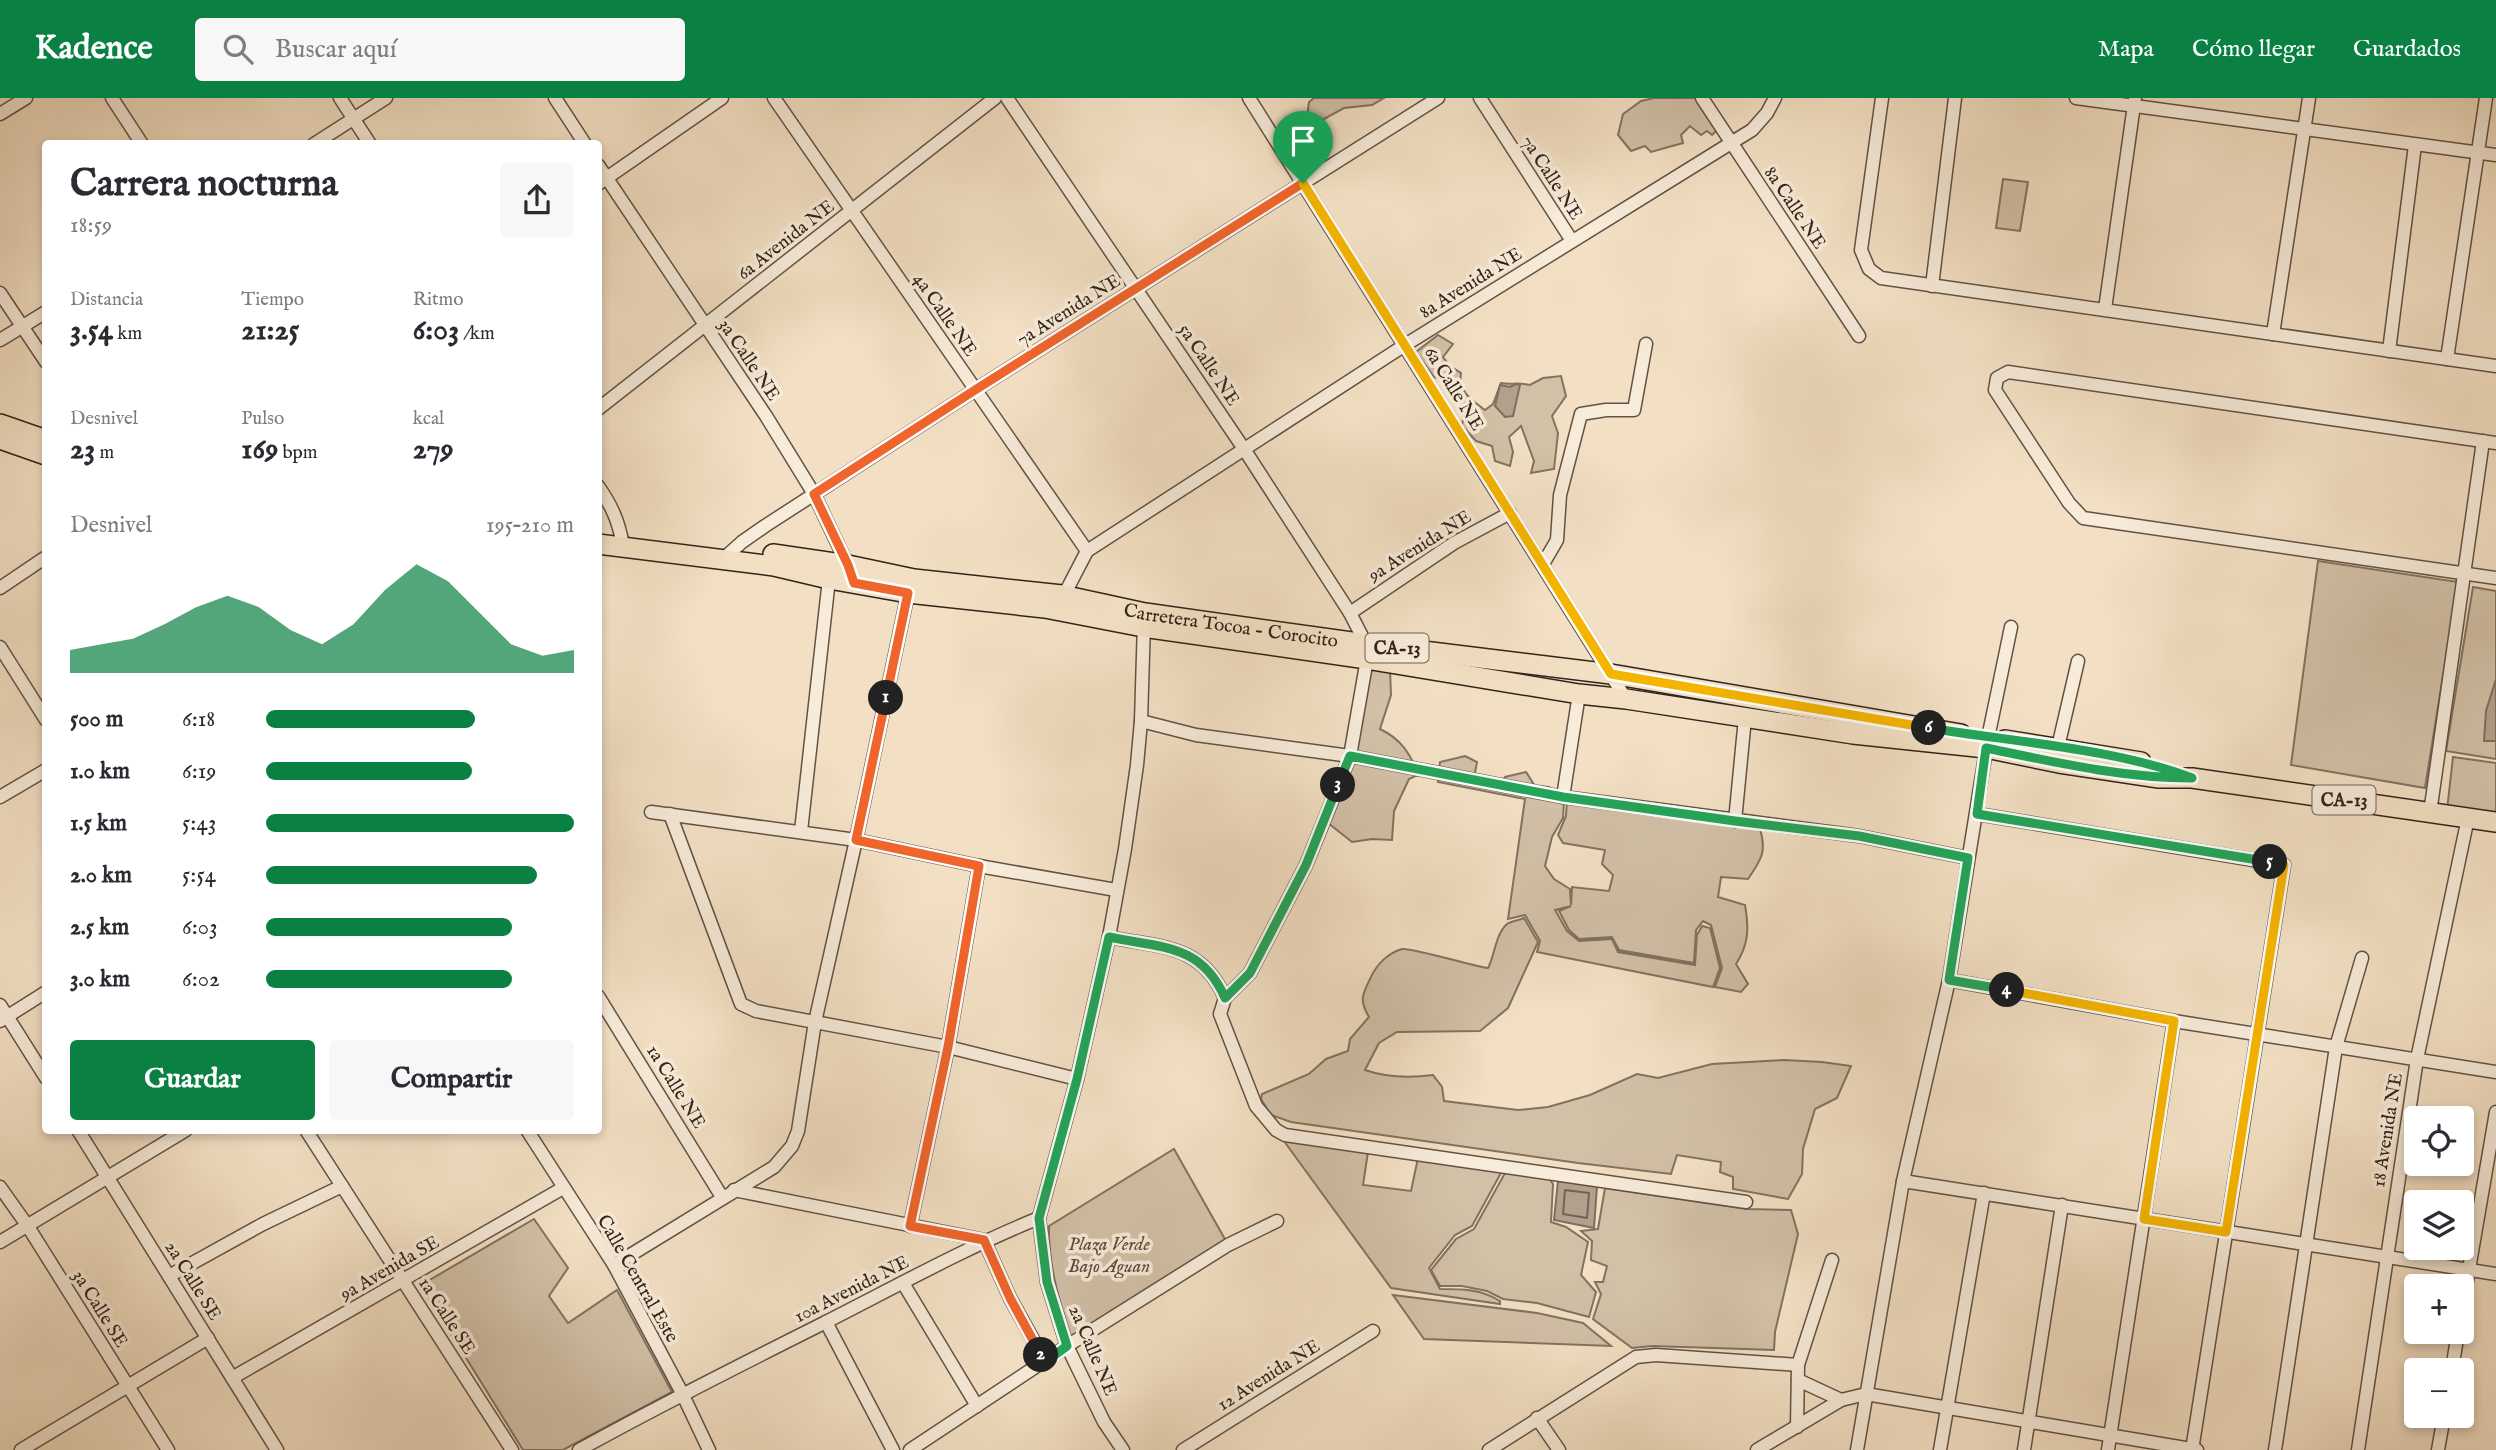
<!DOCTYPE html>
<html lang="es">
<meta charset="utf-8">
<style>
:root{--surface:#fff;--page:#f7f7f7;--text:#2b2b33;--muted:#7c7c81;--accent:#0b8043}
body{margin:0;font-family:"IM FELL English",serif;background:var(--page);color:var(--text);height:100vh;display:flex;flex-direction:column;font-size:26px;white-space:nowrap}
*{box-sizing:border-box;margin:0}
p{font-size:23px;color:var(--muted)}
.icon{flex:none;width:38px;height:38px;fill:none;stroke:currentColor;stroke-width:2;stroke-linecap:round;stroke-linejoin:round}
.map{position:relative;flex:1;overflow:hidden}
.panel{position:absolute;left:42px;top:42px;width:560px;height:994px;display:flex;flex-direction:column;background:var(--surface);border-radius:7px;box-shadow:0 4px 10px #0003}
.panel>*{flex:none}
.controls{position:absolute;left:2404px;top:1008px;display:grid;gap:14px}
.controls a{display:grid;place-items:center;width:70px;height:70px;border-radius:7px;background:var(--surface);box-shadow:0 4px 10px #0003;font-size:35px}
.pin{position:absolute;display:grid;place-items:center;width:60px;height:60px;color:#fff;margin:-72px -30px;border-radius:50% 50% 50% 0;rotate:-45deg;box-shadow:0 0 7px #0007}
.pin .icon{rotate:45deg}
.km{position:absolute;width:35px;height:35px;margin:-18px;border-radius:50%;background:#222;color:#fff;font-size:19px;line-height:35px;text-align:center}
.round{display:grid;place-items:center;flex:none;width:74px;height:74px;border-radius:7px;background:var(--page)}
.summary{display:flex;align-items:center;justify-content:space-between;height:119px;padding:0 28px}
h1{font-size:38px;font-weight:800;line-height:52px}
.metrics{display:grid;grid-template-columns:repeat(3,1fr);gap:10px;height:119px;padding:7px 28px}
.metrics div{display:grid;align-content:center}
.metrics b{font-size:30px;font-weight:800}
.metrics small{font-size:19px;font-weight:400}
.metrics p{font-size:19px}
.chart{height:196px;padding:14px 28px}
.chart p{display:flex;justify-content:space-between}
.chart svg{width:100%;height:126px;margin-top:7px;fill:var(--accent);opacity:.7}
.cta{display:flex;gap:14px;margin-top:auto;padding:14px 28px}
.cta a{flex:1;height:80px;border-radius:7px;background:var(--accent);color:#fff;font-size:28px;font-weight:800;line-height:80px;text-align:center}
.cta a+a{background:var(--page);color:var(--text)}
ul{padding:0 28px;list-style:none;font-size:23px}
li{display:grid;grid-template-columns:112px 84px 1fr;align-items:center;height:52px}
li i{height:18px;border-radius:9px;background:var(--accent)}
header{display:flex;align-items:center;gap:42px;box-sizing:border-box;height:98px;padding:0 35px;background:var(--accent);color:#fff}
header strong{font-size:33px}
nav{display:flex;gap:38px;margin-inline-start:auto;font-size:24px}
.search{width:490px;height:63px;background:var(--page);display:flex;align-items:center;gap:18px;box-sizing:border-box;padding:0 24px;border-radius:7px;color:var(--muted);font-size:26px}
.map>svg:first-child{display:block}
.green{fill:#d2c0a7;stroke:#827261;stroke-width:2}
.water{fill:#b1a08b;stroke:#7e6e5e;stroke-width:2}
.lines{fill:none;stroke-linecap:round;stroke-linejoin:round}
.shore{stroke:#726253;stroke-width:2}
.street-casing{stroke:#625245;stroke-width:15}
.primary-casing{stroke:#32231b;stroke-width:22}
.street{stroke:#f7ebd9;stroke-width:12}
.primary{stroke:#f3e0c4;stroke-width:19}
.split-1-casing{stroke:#fff;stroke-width:14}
.split-2-casing{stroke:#fff;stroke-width:14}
.split-3-casing{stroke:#fff;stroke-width:14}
.split-4-casing{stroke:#fff;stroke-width:14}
.split-5-casing{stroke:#fff;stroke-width:14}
.split-6-casing{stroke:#fff;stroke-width:14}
.split-7-casing{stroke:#fff;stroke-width:14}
.split-1{stroke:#f0652b;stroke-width:9}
.split-2{stroke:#f0652b;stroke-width:9}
.split-3{stroke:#22a559;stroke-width:9}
.split-4{stroke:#22a559;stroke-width:9}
.split-5{stroke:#f5b400;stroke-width:9}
.split-6{stroke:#22a559;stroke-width:9}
.split-7{stroke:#f5b400;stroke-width:9}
.labels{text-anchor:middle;stroke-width:7;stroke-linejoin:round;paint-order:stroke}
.shield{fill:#f7ebd9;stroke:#6d5f54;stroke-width:2}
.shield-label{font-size:18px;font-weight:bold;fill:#32231b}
.street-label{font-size:19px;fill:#32231b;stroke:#f7ebd9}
.park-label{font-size:19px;font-style:italic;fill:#5a4a3e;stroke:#f7ebd9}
</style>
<header>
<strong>Kadence</strong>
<div class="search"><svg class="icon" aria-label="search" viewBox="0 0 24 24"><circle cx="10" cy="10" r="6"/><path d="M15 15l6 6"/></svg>Buscar aquí</div>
<nav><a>Mapa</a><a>Cómo llegar</a><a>Guardados</a></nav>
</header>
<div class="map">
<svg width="2496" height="1352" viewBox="0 0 2496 1352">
<rect width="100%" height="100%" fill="#f3e0c4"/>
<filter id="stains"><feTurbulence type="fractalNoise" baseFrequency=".00286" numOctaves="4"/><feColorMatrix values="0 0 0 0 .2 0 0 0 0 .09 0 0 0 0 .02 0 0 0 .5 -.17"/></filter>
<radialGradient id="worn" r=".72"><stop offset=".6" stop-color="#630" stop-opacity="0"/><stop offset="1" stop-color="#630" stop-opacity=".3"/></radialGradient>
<g class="green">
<path d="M1314 0H1384L1372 7 1344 10 1313 27 1307 19 1309 4Z"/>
<path d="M1654 0H1700L1719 30 1712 37 1707 33 1701 37 1690 28 1681 37 1683 45 1651 54 1645 48 1631 53 1618 37 1623 16 1641 3Z"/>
<path d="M2003 81 2028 84 2020 133 1996 130Z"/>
<path d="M1438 237 1453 246 1443 259 1450 268 1461 275C1458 294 1472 302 1485 312L1493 306 1501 285C1511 287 1519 284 1530 287L1543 280 1561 278 1566 298 1552 318 1558 335 1554 371 1531 375 1534 363 1521 328 1509 339 1513 354 1510 368 1495 363 1492 348 1476 343 1462 328 1464 313 1442 281 1434 279 1416 254Z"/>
<path d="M2318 463 2458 484 2425 690 2291 667Z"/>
<path d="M2473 489 2496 493V661L2446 653Z"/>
<path d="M1372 565 1390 571 1391 597 1380 631C1401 641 1411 656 1418 677L1409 681 1394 713 1392 742 1372 741 1352 744 1328 725Z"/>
<path d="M1465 658 1477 664 1474 680 1500 686 1505 679 1526 674 1535 688 1549 689 1564 703 1563 720 1552 739 1545 768 1554 781 1570 791 1571 807 1572 789 1609 793 1613 777 1602 766 1605 752 1563 745 1558 737 1566 718 1567 702 1760 731C1767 754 1761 762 1748 781L1721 779 1718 799 1745 807C1749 830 1749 846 1736 866L1748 886 1741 894 1715 889 1722 870 1711 827 1703 823 1696 832 1694 865 1619 852 1612 839 1579 841 1569 832 1559 813 1571 808 1555 812 1567 833 1579 843 1612 841 1618 854 1695 867 1697 837 1702 828 1710 830 1720 870 1713 889 1537 854 1540 843 1525 817 1508 821 1525 701 1438 684 1440 664Z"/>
<path d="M2453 659 2496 665V729L2446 721Z"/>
<path d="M1524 820 1538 844 1508 910 1480 933 1397 934 1379 945 1365 972C1388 980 1410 980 1433 977L1442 989 1444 1003 1518 1012 1548 1009 1590 997 1637 976 1658 980 1712 966 1784 962 1822 964 1851 968 1837 1000 1815 1011 1803 1051 1802 1076 1788 1101 1733 1091V1079L1720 1074 1721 1064 1677 1057 1671 1076 1578 1065 1291 1024 1271 1017 1261 1001 1262 996 1309 976 1326 961 1348 953 1350 941 1369 919C1359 902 1362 897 1371 879 1377 866 1388 855 1402 851 1411 849 1472 868 1488 870 1495 857 1495 837 1507 826 1511 823 1520 822 1524 820Z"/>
<path d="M1281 1039 1368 1054 1363 1087 1411 1093 1418 1060 1502 1073 1472 1128 1455 1137 1429 1170 1440 1191C1462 1191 1481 1191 1500 1203V1206L1391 1190Z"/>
<path d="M1174 1051 1226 1143 1072 1246C1061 1207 1048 1170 1049 1128Z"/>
<path d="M1505 1075 1548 1079 1553 1086 1551 1124 1566 1129 1588 1144 1581 1177 1596 1194 1589 1219 1537 1205 1503 1201 1487 1193 1462 1188H1440L1431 1172 1456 1141 1474 1131Z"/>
<path d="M1605 1090 1747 1111 1791 1112 1798 1136 1775 1234 1774 1252 1652 1248 1632 1250 1593 1221 1601 1196 1595 1184H1603L1607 1168 1591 1162 1592 1143 1581 1133 1598 1131Z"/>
<path d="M534 1121 568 1170 549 1198 568 1225 617 1192 672 1294 563 1352H523L421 1187Z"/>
<path d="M1393 1197 1537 1215 1583 1225 1611 1248 1424 1241Z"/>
</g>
<g class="water">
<path d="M1516 286 1520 287 1513 318 1505 319 1495 308 1500 287 1510 289Z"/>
<path d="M2496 581V643H2484L2486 613Z"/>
<path d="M1558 1083 1597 1088 1594 1130 1554 1122Z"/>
</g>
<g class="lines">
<path class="shore" d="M1565 1092 1589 1095 1587 1120 1563 1116Z"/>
<g class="street-casing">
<g id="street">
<path d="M112 0 142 46"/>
<path d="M340 0 370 46"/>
<path d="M555 0 585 46"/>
<path d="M774 0 1087 453"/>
<path d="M1007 0 1244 351 1350 515 1366 546 1367 561 1350 658 1319 735 1306 767 1250 875 1225 900 1220 916 1256 1008 1276 1032 1285 1037 1746 1104"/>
<path d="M1249 0 1626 601"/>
<path d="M1480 0 1572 143"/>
<path d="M1702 0 1859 238"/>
<path d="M1882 0 1861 152 1869 171 1881 180 2496 268"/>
<path d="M2076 0 2496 57"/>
<path d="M0 16 26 0"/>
<path d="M314 46 386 0"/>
<path d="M598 67 766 318 814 396 849 470"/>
<path d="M598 86 722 0"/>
<path d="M1932 188 1955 0"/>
<path d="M0 195 46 264"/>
<path d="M2105 211 2135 0"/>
<path d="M2273 236 2309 0"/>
<path d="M0 242 46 214"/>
<path d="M2389 253 2415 47"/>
<path d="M2447 261 2486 0"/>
<path d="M598 311 995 0"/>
<path d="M2496 345 2008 274 1997 280 1995 292 2069 405 2083 420 2496 480"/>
<path d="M598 388C612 408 619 424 623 448"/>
<path d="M723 461 742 444 765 428 975 292 1438 0"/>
<path d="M1543 466 1557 442 1560 397 1581 316 1606 312H1634L1646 246"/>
<path d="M0 490 46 459"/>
<path d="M1061 503 1087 453 1405 247 1752 32 1767 15 1775 0"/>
<path d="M1350 515 1454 445 1510 415"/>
<path d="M0 549 46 622"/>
<path d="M1141 623 1196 637 1350 658 1563 699 1859 738 1968 760"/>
<path d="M2058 649 2078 563"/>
<path d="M0 699 46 672"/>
<path d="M1563 699 1579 596"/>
<path d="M651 714 856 742 979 768 1116 792"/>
<path d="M2430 715 2483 343"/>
<path d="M670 716 741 906 756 913 948 949 1077 981"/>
<path d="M1977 716 2284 767 2192 1352"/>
<path d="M1735 723 1745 620"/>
<path d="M801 733 829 481"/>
<path d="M1109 839C1160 850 1201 845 1225 900"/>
<path d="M1949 882 2174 923 2496 974"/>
<path d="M598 898 722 1099"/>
<path d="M0 907 46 980"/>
<path d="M0 923 46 894"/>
<path d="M78 1032 277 1352"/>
<path d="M306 1032 512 1352"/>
<path d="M527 1032 614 1167 682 1295 709 1352"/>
<path d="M1903 1083 2496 1176"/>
<path d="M0 1089 27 1127 168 1352"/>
<path d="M734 1092 984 1142 1010 1200 1045 1263"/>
<path d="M910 1128 948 949 979 768"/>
<path d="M0 1144 186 1032"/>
<path d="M614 1167 774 1069 792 1048 798 1033 815 924 856 742 908 495"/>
<path d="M169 1178 263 1126 342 1088"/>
<path d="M903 1185 977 1308"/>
<path d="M2462 1212 2496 1014"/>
<path d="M826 1224 893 1352"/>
<path d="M2452 1272 2458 1234"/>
<path d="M232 1280 563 1090"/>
<path d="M1798 1282 1841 1302"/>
<path d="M1537 1320 1559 1352"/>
<path d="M1797 1329 1798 1267 1832 1162"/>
<path d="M21 1352 208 1240"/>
<path d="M579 1352C660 1307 742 1266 824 1225 895 1189 965 1150 1039 1120"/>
<path d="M910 1352 1067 1248 1228 1147 1277 1123"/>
<path d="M1123 1352 1104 1324 1067 1248 1047 1184 1039 1120 1077 981 1109 839 1125 751 1137 667 1141 623 1144 524"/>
<path d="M1183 1352 1373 1233"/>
<path d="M1489 1352 1636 1259 1656 1257 1798 1267"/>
<path d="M1757 1352 1841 1302 1866 1296 2197 1352"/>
<path d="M1857 1352 1903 1083 1949 882 1988 640 2011 529"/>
<path d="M1940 1352 1984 1095"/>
<path d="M2024 1352 2062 1107"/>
<path d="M2108 1352 2174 923"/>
<path d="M2275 1352 2336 949 2362 860"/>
<path d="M2358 1352 2417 961 2468 720"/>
<path d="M2438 1352 2444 1318"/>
</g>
</g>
<g class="primary-casing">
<g id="primary">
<path d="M0 326 46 342"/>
<path d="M0 341 46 357"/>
<path d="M598 446 774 468 829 481 908 495 1045 510 1143 529 1367 561 1579 596 1626 601 1853 636 1986 650 2059 665 2159 680H2192L2496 724"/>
<path id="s1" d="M773 456 848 467 914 481 1062 497 1145 515 1366 546 1611 576 1961 636"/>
<path d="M2005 642 2141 664"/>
</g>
</g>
<use href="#street" class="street"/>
<use href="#primary" class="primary"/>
</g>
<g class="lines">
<g class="split-1-casing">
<path id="split-1" d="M886 600 908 495 854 485 848 467 814 396 975 292 1303 85"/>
</g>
<g class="split-2-casing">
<path id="split-2" d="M886 600 856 742 979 768 948 949 910 1128 984 1142 1010 1200 1041 1257"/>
</g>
<g class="split-3-casing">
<path id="split-3" d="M1041 1257 1045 1264 1067 1248 1047 1184 1039 1120 1077 981 1109 839C1160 850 1201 845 1225 900L1250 875 1306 767 1338 687"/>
</g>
<g class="split-4-casing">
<path id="split-4" d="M1338 687 1350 658 1563 699 1735 723 1859 738 1968 760 1949 882 2007 892"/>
</g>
<g class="split-5-casing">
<path id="split-5" d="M2007 892 2174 923 2144 1121 2226 1134 2284 767 2270 764"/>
</g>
<g class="split-6-casing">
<path id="split-6" d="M1929 630C2013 644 2114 650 2192 680 2123 680 2054 664 1986 650L1977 716 2270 764"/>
</g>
<g class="split-7-casing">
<path id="split-7" d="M1303 85 1611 576 1929 630"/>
</g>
<use href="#split-1" class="split-1"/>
<use href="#split-2" class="split-2"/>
<use href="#split-3" class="split-3"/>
<use href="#split-4" class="split-4"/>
<use href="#split-5" class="split-5"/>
<use href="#split-6" class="split-6"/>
<use href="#split-7" class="split-7"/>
</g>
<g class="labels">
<g class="shield">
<rect x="1365.5" y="535.5" width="63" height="29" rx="5"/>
<rect x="2312.5" y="687.5" width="63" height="29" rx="5"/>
</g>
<g class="shield-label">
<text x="1397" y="556">CA-13</text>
<text x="2344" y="708">CA-13</text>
</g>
<g class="street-label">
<text transform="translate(1553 79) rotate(57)" y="7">7a Calle NE</text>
<text transform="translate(1796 109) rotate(56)" y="7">8a Calle NE</text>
<text transform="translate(785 141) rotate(-38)" y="7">6a Avenida NE</text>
<text transform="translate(1470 184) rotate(-32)" y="7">8a Avenida NE</text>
<text transform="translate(1068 211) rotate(-32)" y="7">7a Avenida NE</text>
<text transform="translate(946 216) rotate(55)" y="7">4a Calle NE</text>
<text transform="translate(750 261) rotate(56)" y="7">3a Calle NE</text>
<text transform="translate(1210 266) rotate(56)" y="7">5a Calle NE</text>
<text transform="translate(1455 290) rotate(58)" y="7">6a Calle NE</text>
<text transform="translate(1419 447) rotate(-32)" y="7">9a Avenida NE</text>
<text dy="7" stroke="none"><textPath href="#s1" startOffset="464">Carretera Tocoa - Corocito</textPath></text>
<text transform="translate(677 988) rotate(58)" y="7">1a Calle NE</text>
<text transform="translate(2386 1032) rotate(-81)" y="7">18 Avenida NE</text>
<text transform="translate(389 1169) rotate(-30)" y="7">9a Avenida SE</text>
<text transform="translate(639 1180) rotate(60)" y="7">Calle Central Este</text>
<text transform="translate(194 1182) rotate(58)" y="7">2a Calle SE</text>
<text transform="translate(851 1190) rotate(-27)" y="7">10a Avenida NE</text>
<text transform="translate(101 1210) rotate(58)" y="7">3a Calle SE</text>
<text transform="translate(448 1217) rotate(57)" y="7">1a Calle SE</text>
<text transform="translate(1094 1252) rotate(67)" y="7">2a Calle NE</text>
<text transform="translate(1268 1276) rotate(-32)" y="7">12 Avenida NE</text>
</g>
<g class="park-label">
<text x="1109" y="1152">Plaza Verde<tspan x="1109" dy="22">Bajo Aguan</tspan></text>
</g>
</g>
<rect width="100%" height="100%" filter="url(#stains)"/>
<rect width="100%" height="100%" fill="url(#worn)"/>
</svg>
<div class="controls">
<a><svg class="icon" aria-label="locate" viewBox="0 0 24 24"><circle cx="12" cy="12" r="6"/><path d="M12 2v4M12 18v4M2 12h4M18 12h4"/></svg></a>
<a><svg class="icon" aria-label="layers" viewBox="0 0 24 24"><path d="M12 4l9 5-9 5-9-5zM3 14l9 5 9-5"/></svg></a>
<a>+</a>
<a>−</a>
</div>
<div class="pin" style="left:1303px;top:85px;background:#1e9e55"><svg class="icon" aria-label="arrive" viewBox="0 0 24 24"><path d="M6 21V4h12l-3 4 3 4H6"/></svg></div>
<b class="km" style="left:886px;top:600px">1</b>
<b class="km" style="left:1041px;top:1257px">2</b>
<b class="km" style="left:1338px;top:687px">3</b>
<b class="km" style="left:2007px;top:892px">4</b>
<b class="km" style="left:2270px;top:764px">5</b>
<b class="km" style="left:1929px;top:630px">6</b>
<section class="panel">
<div class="summary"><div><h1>Carrera nocturna</h1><p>18:59</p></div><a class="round"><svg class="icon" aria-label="share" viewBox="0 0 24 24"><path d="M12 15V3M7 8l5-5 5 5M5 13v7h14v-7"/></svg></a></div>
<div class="metrics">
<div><p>Distancia</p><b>3.54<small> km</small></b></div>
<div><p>Tiempo</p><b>21:25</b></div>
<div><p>Ritmo</p><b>6:03<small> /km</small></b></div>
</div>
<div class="metrics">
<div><p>Desnivel</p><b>23<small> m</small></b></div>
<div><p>Pulso</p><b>169<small> bpm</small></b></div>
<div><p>kcal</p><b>279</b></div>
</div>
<div class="chart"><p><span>Desnivel</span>195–210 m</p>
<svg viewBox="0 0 160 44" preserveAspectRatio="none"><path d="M0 44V36L10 34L20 32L30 27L40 21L50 17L60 21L70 29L80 34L90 27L100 15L110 6L120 12L130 23L140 34L150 38L160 36V44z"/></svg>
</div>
<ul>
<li><b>500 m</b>6:18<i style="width:68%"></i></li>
<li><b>1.0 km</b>6:19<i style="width:67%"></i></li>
<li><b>1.5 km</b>5:43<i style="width:100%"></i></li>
<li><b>2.0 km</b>5:54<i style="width:88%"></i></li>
<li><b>2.5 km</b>6:03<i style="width:80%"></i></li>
<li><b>3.0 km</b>6:02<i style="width:80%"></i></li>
</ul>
<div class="cta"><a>Guardar</a><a>Compartir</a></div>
</section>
</div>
